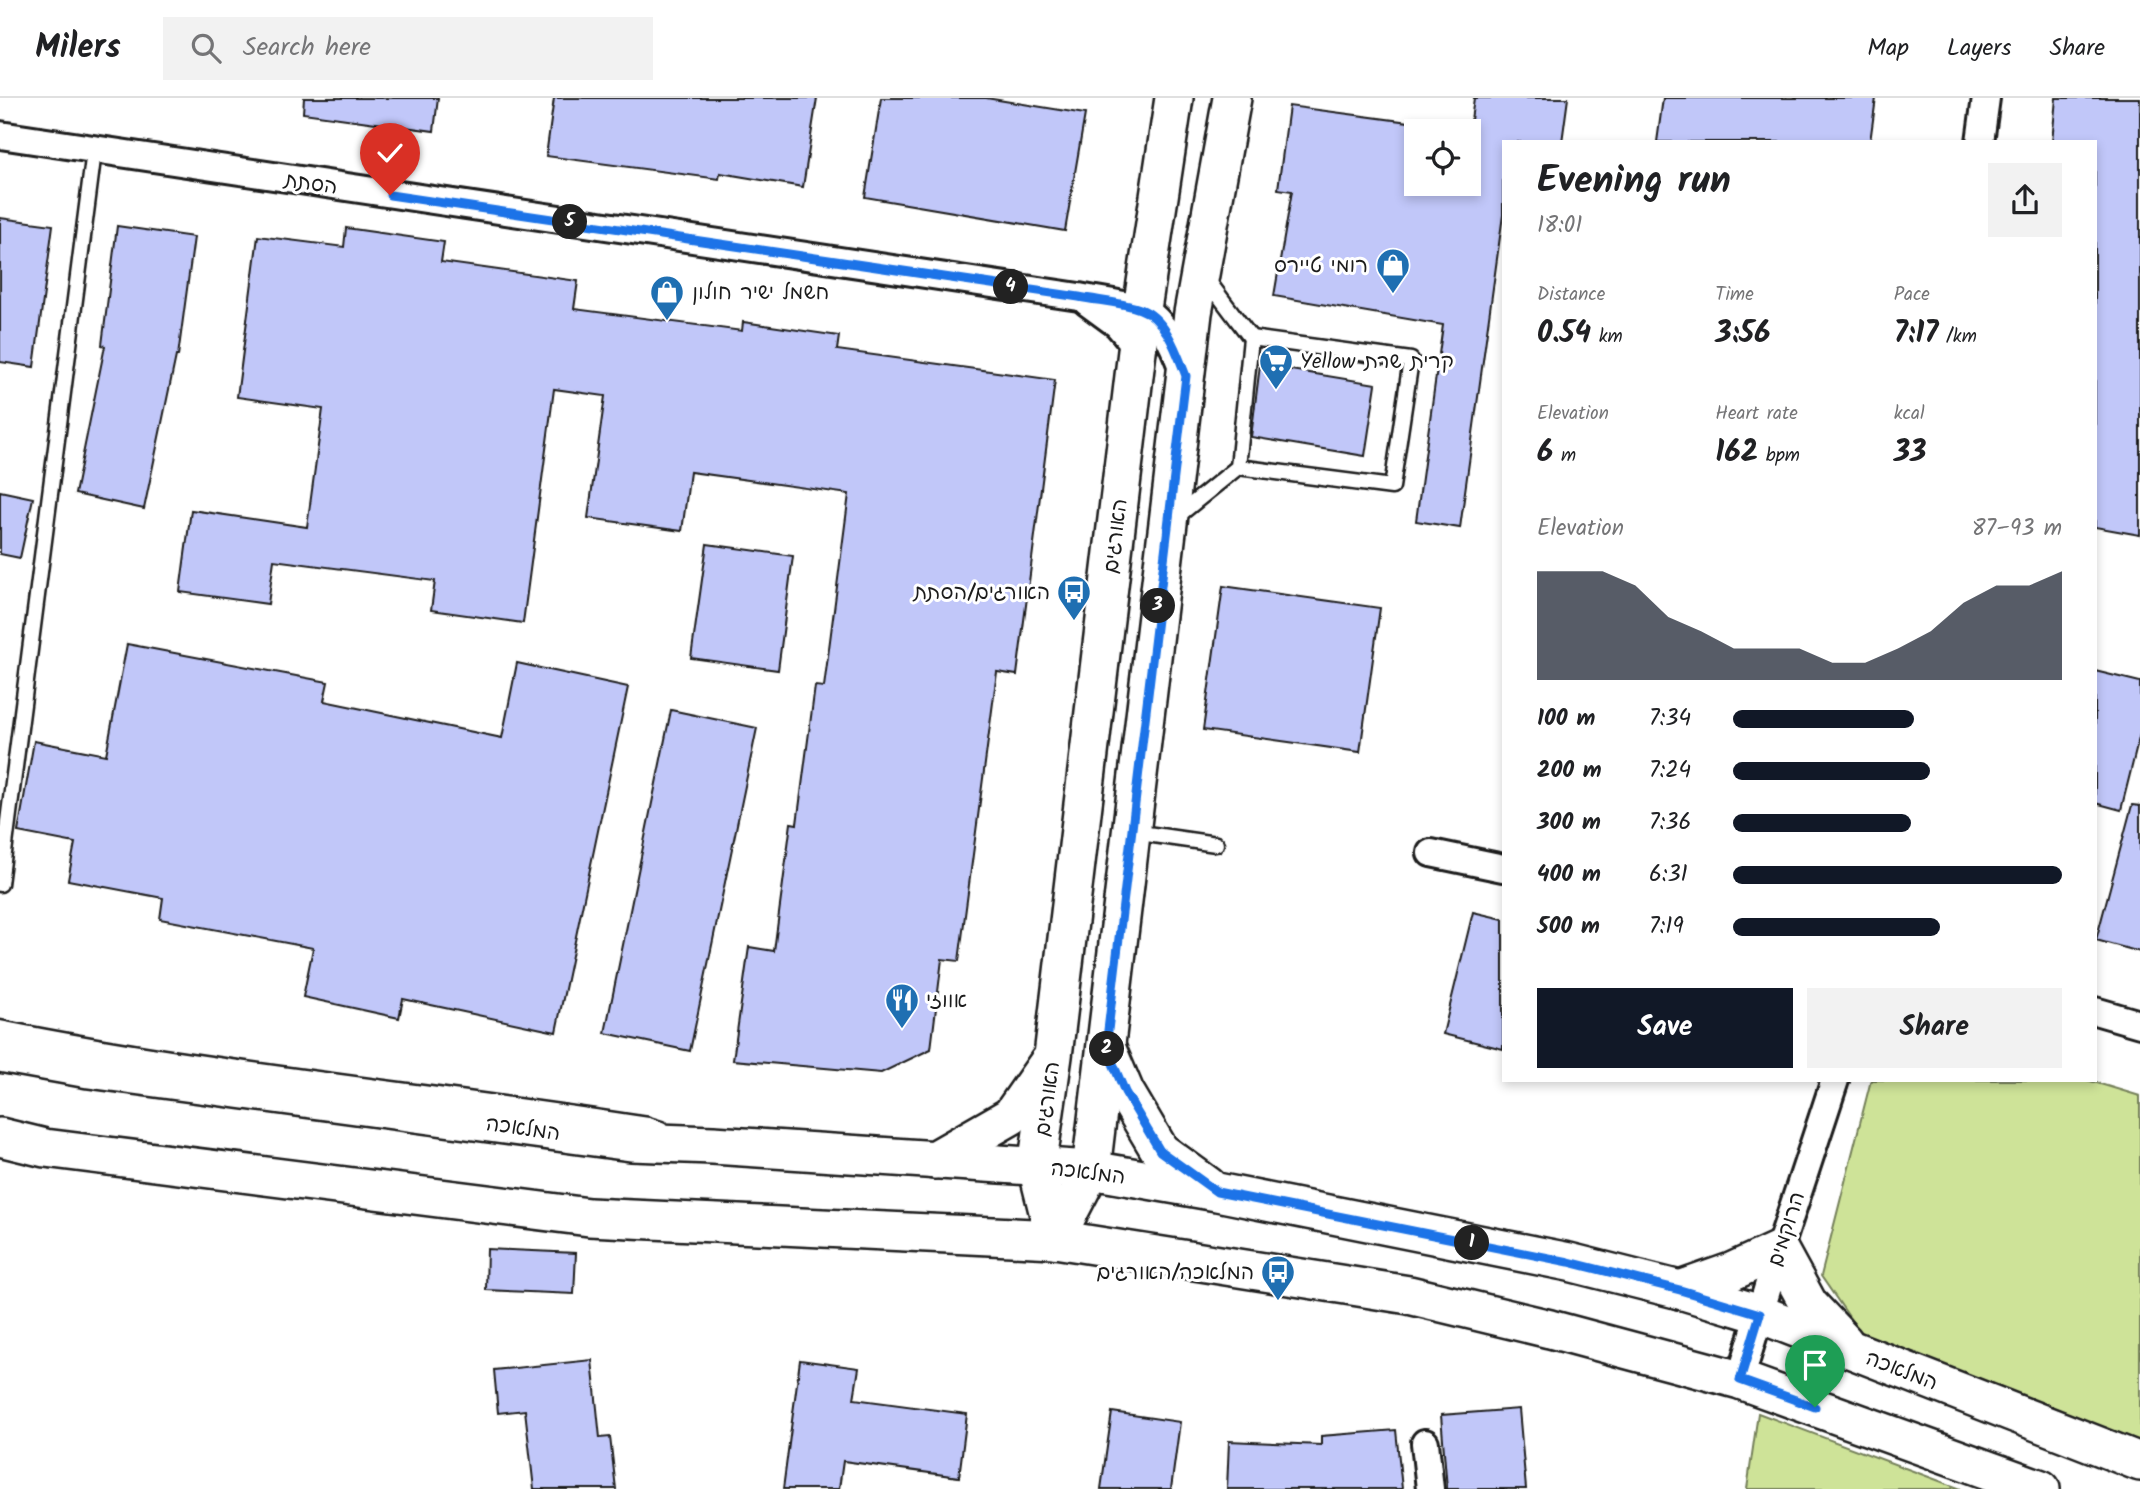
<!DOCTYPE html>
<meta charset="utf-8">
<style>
:root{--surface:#fff;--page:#f2f2f2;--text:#202124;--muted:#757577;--line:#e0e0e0;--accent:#111827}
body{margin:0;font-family:Kalam,"Playpen Sans Hebrew",sans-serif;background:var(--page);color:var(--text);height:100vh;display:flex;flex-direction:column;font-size:26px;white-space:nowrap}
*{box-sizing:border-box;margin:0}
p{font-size:23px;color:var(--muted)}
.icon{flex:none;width:38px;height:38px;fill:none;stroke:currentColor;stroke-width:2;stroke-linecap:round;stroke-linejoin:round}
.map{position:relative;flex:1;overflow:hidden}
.sheet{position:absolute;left:1502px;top:42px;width:595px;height:942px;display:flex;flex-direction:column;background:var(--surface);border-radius:0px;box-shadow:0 4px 10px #0003}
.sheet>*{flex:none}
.controls{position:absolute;left:1404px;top:21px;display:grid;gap:14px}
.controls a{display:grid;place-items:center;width:77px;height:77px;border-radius:0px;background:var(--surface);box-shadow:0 4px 10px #0003;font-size:35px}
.pin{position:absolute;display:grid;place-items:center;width:60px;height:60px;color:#fff;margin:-72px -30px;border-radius:50% 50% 50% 0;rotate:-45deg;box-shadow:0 0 7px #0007}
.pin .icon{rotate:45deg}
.km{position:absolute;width:35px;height:35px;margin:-18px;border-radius:50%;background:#222;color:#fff;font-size:19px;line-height:35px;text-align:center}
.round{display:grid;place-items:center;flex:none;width:74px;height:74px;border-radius:0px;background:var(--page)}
.overview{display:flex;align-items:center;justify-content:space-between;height:119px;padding:0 35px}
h1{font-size:38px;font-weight:600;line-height:52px}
.metrics{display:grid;grid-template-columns:repeat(3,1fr);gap:10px;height:119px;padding:7px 35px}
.metrics div{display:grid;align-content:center}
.metrics b{font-size:30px;font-weight:600}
.metrics small{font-size:19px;font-weight:400}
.metrics p{font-size:19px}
.chart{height:196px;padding:14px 35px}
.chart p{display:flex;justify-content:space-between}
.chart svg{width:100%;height:126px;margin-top:7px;fill:var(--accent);opacity:.7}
.primary-button{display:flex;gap:14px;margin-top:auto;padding:14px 35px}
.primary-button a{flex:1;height:80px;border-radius:0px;background:var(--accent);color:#fff;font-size:28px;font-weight:600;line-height:80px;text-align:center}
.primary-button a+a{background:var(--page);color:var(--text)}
ul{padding:0 35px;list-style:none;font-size:23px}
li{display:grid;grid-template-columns:112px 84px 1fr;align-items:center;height:52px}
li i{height:18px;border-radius:9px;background:var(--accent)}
header{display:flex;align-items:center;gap:42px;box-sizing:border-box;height:98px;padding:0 35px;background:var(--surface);border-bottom:2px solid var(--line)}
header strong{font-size:33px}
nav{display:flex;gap:38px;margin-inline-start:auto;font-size:24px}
.search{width:490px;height:63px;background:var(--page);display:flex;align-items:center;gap:18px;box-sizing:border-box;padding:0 24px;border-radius:0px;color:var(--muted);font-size:26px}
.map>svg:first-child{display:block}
.green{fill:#cee398;stroke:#75805a;stroke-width:2}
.building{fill:#c1c7f9;stroke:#1c1c1c;stroke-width:2}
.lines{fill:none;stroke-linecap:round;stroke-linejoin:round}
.lane-casing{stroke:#1c1c1c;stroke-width:19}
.street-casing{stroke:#1c1c1c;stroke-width:32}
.secondary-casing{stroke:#1c1c1c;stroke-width:42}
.lane{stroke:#fff;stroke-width:14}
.street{stroke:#fff;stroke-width:26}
.secondary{stroke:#fff;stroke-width:37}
.route-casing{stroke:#fff;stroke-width:14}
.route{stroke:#1a73e8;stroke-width:9}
.labels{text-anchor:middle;stroke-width:6;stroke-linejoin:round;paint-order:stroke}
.street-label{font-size:21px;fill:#1c1c1c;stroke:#fff}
.poi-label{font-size:21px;fill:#1c1c1c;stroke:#fff;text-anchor:end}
</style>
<header>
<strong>Milers</strong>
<div class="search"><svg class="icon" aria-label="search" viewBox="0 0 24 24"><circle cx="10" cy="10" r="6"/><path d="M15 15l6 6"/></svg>Search here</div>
<nav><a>Map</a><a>Layers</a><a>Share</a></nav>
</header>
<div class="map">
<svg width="2140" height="1391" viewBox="0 0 2140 1391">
<rect width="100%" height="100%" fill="#fff"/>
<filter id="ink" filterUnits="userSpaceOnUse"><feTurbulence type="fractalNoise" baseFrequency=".0143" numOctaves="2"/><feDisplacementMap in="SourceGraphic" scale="14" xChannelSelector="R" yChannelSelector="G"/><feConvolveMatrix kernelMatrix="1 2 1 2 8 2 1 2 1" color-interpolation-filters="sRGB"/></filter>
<g filter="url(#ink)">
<g class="green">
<path d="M1871 982H2087L2140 998V1346L1867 1245 1821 1178Z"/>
<path d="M1758 1315 1961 1391H1747Z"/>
</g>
<g class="building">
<path d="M304 0H438L434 33 303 15Z"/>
<path d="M554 0H817L803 89 720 75 719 81 546 58Z"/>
<path d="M881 0H986L1085 16 1065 133 865 99Z"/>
<path d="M1474 0H1568L1562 44H1503V117L1460 430 1416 423 1443 227 1274 198 1292 93 1278 91 1289 8 1416 25V86H1468V44Z"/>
<path d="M1663 0H1876L1870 44H1657Z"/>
<path d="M2056 0H2140V437L2095 429V44H2052Z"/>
<path d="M0 120 53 127 34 269 0 264Z"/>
<path d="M117 128 194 139 178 258H176L144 411 75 396 105 248 102 247Z"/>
<path d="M346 130 444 144 441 164 578 183 574 211 742 233 743 224 839 238 837 252 1055 282 1017 577 997 574 959 863 942 861 931 951 881 975 733 962 749 849 774 853 791 725 797 726 815 588 824 589 849 396 690 374 682 433 588 420 605 298 554 291 523 525 431 512 435 483 274 462 268 506 180 494 191 412 307 429 323 311 237 299 258 138 344 149Z"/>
<path d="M1260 267 1376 286 1365 358 1251 339Z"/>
<path d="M0 393 33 400 20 460 0 456Z"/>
<path d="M707 446 793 458 778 572 691 560Z"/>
<path d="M1223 488 1380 510 1360 654 1203 632Z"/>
<path d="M127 546 328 584 324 603 502 640 517 565 628 589 556 934 403 901 399 920 303 899 313 850 160 821 163 800 68 782 75 745 18 734 34 643 106 657Z"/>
<path d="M2095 573 2140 584V636L2121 712 2095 705Z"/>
<path d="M671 612 757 630 690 953 605 935Z"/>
<path d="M2132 707 2140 708V854L2096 842Z"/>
<path d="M1473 814 1503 821V951L1443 936Z"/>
<path d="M487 1151 576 1155 574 1196 486 1192Z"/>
<path d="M592 1262 600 1340 610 1339 616 1391H534L525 1312 498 1315 494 1272Z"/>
<path d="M800 1262 859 1270 854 1301 967 1316 959 1379 843 1363 839 1391H783Z"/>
<path d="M1519 1311 1526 1391H1447L1441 1317Z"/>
<path d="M1112 1314 1180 1324 1171 1391H1101Z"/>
<path d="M1396 1332 1402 1391H1227L1229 1343 1321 1347V1338Z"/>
</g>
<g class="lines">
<g class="lane-casing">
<g id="lane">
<path d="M1238 369 1392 389 1411 262 1251 240"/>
<path d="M1175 420 1238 369 1251 240 1205 179"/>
<path d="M1133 734 1216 746"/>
<path d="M0 786 94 53"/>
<path d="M0 930C214 973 433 993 648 1027L661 1031"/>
</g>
</g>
<g class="street-casing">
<g id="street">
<path d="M0 37 1079 199C1099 203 1120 205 1139 211 1165 219 1176 254 1185 277"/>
<path d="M1980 44 1986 0"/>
<path d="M1087 204 1117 226 1137 249"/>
<path d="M1431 755 1503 770"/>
<path d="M2095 913 2140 926"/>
<path d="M1740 1282 1779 1152 1835 982"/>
<path d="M1425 1345 1430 1391"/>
</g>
</g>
<g class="secondary-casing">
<g id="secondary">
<path d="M1106 949 1125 994 1160 1053 1208 1088"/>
<path d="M0 955 89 971 631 1044 713 1047 1091 1072 1217 1094 1569 1164 1680 1192 1760 1216 2140 1364"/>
<path d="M0 1039 45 1050 589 1119 1055 1141 1409 1197 1550 1231 1740 1282 2041 1391"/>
<path d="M934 1062 1011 1018 1048 965"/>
<path d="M1055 1141 1091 1072 1193 215 1232 0"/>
<path d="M1055 1141 1037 1069 1053 958 1142 211 1174 0"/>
<path d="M1680 1192 1731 1174 1779 1152 1809 1207 1844 1244"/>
</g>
</g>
<use href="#lane" class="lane"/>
<use href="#street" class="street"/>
<use href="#secondary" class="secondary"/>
</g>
</g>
<g class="lines" filter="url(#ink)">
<g class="route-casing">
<path id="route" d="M390 97 1079 199C1099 203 1121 204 1140 211 1166 220 1177 255 1186 278L1106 949 1125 994 1160 1053 1217 1094 1569 1164 1680 1192 1760 1216 1740 1282 1815 1309"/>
</g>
<use href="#route" class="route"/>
</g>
<defs>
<g id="shop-pin" transform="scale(1.75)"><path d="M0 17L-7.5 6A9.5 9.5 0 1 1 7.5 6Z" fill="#1f6fb2" stroke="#fff"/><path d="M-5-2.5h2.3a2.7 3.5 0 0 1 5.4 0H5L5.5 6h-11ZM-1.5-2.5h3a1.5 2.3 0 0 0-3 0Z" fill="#fff"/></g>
<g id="supermarket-pin" transform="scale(1.75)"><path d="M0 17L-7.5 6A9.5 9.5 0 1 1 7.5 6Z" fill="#1f6fb2" stroke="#fff"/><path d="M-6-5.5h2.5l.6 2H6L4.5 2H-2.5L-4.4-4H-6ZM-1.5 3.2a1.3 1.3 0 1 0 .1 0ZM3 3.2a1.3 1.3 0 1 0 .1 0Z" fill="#fff"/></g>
<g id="bus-pin" transform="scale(1.75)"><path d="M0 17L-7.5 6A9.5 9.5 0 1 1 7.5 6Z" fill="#1f6fb2" stroke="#fff"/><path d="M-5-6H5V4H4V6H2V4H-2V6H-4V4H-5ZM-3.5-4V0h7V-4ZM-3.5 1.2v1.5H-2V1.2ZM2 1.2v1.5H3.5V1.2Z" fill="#fff"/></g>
<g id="restaurant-pin" transform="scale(1.75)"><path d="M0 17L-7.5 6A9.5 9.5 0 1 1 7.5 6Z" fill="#1f6fb2" stroke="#fff"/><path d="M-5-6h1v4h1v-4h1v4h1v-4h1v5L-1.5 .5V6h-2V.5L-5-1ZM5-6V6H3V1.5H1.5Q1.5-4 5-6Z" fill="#fff"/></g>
</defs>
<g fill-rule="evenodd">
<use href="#shop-pin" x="1393" y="167"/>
<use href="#shop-pin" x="667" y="194"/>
<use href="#supermarket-pin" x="1276" y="263"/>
<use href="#bus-pin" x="1074" y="494"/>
<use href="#restaurant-pin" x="902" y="902"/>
<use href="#bus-pin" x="1278" y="1174"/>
</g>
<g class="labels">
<g class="street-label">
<text transform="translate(311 85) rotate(8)" y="7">הסתת</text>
<text transform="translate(1115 438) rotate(-83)" y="7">האורגים</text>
<text transform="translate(1047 1001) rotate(-82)" y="7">האורגים</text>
<text transform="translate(523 1030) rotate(8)" y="7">המלאכה</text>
<text transform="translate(1088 1074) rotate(7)" y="7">המלאכה</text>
<text transform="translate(1786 1131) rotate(-72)" y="7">הרוקמים</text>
<text transform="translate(1902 1272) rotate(21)" y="7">המלאכה</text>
</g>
<g class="poi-label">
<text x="1368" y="174">רומי טיירס</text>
<text x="692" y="201" text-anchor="start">חשמל ישיר חולון</text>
<text x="1300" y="270" text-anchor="start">Yellow קרית שרת</text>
<text x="1050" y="501">האורגים/הסתת</text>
<text x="926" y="909" text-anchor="start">אווזי</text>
<text x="1254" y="1181">המלאכה/האורגים</text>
</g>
</g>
</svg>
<div class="controls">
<a><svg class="icon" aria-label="locate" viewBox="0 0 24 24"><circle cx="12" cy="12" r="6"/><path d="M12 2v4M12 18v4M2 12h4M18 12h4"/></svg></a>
</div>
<div class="pin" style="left:1815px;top:1309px;background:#1e9e55"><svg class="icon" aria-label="arrive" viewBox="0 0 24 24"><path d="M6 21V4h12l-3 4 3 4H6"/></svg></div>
<div class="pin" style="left:390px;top:97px;background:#d93025"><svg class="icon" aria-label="check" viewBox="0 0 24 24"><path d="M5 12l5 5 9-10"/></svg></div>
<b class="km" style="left:1472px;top:1145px">1</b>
<b class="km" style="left:1107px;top:951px">2</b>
<b class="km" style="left:1158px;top:508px">3</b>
<b class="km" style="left:1011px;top:189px">4</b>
<b class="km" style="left:570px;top:124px">5</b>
<section class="sheet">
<div class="overview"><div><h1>Evening run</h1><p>18:01</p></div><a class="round"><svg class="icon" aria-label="share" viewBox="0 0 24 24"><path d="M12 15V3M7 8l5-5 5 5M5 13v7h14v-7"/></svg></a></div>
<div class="metrics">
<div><p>Distance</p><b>0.54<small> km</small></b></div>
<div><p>Time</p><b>3:56</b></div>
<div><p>Pace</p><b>7:17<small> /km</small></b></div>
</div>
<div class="metrics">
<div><p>Elevation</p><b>6<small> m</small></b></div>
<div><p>Heart rate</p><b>162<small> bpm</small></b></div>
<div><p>kcal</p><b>33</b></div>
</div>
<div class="chart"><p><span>Elevation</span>87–93 m</p>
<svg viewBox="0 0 160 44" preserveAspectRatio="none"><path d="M0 44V6L10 6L20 6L30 11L40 22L50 27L60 33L70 33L80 33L90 38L100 38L110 33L120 27L130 17L140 11L150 11L160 6V44z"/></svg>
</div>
<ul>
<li><b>100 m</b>7:34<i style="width:55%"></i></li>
<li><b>200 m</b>7:24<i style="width:60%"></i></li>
<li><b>300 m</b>7:36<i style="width:54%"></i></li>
<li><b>400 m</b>6:31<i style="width:100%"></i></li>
<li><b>500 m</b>7:19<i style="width:63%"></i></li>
</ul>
<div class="primary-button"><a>Save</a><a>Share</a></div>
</section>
</div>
